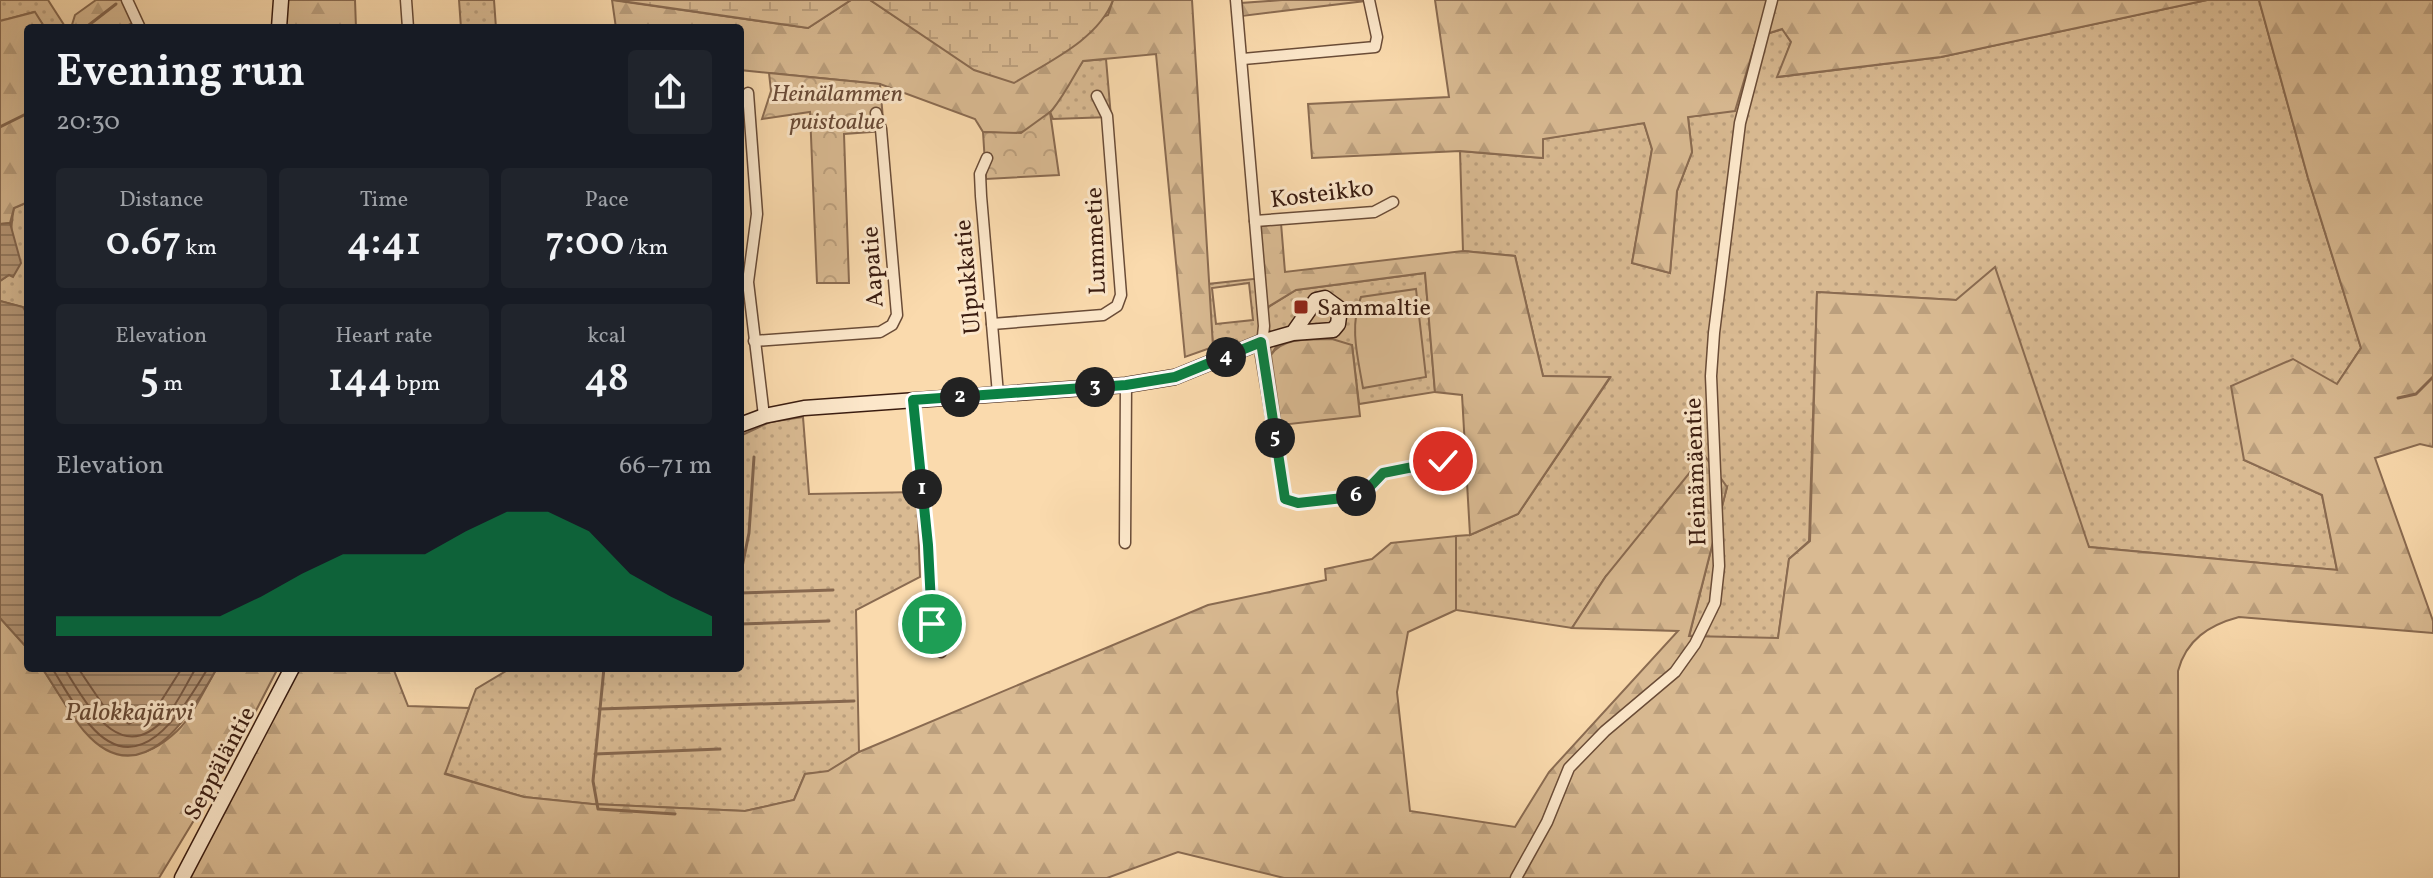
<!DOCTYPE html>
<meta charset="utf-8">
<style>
:root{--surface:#171b24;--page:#20242c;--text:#f1f3f6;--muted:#9ea1a6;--accent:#0b8043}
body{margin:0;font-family:Vollkorn,serif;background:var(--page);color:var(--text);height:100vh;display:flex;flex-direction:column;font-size:30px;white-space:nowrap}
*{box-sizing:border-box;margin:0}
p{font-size:26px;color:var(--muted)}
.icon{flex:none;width:44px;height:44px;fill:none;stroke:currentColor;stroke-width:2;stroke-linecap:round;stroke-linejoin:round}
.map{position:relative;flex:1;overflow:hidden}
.drawer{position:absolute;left:24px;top:24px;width:720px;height:648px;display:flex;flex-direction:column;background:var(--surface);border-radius:8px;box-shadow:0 8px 32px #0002}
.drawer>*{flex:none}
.pin{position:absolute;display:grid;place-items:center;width:68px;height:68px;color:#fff;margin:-34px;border:4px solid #fff;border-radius:50%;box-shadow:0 2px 8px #0007}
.km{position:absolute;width:40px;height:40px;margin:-20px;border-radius:50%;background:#222;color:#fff;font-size:22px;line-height:40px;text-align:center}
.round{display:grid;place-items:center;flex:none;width:84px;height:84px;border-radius:8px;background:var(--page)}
.head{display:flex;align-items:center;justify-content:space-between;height:136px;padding:0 32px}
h1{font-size:44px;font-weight:600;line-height:60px}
.metrics{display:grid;grid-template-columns:repeat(3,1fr);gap:12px;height:136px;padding:8px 32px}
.metrics div{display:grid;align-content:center;border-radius:8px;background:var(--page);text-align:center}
.metrics b{font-size:40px;font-weight:600}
.metrics small{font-size:22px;font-weight:400}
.metrics p{font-size:22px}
.chart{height:224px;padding:16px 32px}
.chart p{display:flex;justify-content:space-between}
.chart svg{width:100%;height:144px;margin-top:8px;fill:var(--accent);opacity:.7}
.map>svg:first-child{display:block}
.grass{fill:url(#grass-dots);stroke:#8a6b51;stroke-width:2;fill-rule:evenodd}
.forest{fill:url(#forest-firs);stroke:#8a6b51;stroke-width:2}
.wetland{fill:url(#wetland-marsh);stroke:#8a6b51;stroke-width:2}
.park{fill:url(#park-crowns);stroke:#8a6b51;stroke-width:2}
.pitch{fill:#d9ba92;stroke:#8a6b51;stroke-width:2}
.water{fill:url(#water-rules);stroke:#86674e;stroke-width:2}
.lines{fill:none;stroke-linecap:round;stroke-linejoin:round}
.shore{stroke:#7a5a44;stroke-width:2}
.stream{stroke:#86674e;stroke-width:3}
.street-casing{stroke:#6a4c37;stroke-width:13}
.secondary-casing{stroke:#3a1c10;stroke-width:17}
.street{stroke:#fce7ca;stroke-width:10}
.secondary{stroke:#fce7ca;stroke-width:14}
.route-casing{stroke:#fff;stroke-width:16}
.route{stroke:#0b8043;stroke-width:10}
.poi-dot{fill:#8f2418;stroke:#fce7ca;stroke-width:3}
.labels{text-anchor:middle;stroke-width:6;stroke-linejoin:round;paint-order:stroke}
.park-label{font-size:24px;font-style:italic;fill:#6a4b37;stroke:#fce7ca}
.street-label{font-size:24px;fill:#3a1c10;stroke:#fce7ca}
.poi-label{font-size:24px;fill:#3a1c10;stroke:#fce7ca;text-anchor:start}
.water-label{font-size:26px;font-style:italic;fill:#664834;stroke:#fce7ca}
</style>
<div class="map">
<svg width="2433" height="878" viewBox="0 0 2433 878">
<defs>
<pattern id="grass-dots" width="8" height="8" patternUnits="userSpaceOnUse" patternTransform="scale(2)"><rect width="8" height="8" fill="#d9ba92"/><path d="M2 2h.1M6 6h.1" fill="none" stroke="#bb9f7d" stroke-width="1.8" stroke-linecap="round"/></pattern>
<pattern id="forest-firs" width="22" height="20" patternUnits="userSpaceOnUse" patternTransform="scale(2)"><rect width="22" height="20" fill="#d9ba92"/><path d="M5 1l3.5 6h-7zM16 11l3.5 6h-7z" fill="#bb9f7d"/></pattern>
<pattern id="wetland-marsh" width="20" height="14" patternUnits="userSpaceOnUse" patternTransform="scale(2)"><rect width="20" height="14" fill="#d9ba92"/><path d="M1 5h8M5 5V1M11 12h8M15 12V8" fill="none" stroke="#bb9f7d"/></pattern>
<pattern id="park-crowns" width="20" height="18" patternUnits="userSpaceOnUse" patternTransform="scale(2)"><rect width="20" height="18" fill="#d9ba92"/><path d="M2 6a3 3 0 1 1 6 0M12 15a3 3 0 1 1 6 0" fill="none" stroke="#bb9f7d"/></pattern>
<pattern id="water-rules" width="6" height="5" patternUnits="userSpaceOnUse" patternTransform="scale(2)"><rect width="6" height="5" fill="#b99978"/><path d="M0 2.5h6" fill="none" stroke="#977c61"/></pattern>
</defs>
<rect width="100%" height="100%" fill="#fadaad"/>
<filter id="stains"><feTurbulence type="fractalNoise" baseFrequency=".0025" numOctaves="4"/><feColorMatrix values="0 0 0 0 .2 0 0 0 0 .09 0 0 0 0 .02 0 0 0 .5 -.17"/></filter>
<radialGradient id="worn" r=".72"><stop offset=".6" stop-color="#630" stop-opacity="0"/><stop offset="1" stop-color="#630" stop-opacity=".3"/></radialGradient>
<g class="grass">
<path d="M0 0H48L66 28H45L34 12 0 21Z"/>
<path d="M459 0H494L496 28H461Z"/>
<path d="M2207 0H2259L2308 178 2361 348 2337 384 2244 460 2322 495 2337 570 2089 547 1956 300 1817 292 1809 541 1789 559 1778 639 1689 637 1727 487 1606 576 1572 628 1456 610V536L1470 535 1518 514 1610 378 1543 376 1515 256 1463 251 1460 151 1542 158V139L1644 123 1652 149 1632 263 1670 273 1677 191 1692 152 1688 117 1735 110 1756 37 1783 29 1791 42 1778 77 1941 57Z"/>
<path d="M1106 59 1111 117 1053 119 1050 112 1083 61Z"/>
<path d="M28 202V316L23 307 0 301V281L9 275C12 251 9 231 14 208Z"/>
<path d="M1425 273 1435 392 1359 404 1352 345 1276 347 1271 355 1270 345 1213 347 1208 284 1262 278 1267 308 1296 290ZM1249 283 1253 320 1216 324 1212 288Z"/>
<path d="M803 417 809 494 917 492 920 577 856 610 859 752 828 772 805 774 794 800 745 811 592 804 524 797 444 773 476 689 511 668H740V436L770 422Z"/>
</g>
<g class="forest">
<path d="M96 0H125L135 22 122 28H71L75 15Z"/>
<path d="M287 0H355L356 28H285Z"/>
<path d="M612 0 808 28 851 0H870L974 69 1108 15 1113 0H1192L1213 347 1185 357 1156 54 1083 61C1068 85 1052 123 1022 132 1011 135 994 132 983 132L975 119 880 84 740 70V28H616Z"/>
<path d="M1282 0H1365V1L1242 16 1241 3Z"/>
<path d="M1435 0H2207L1941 57 1777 77 1791 42 1782 29 1757 37 1735 111 1688 117 1692 152 1677 191 1670 273 1632 263 1652 149 1644 123 1543 139V158L1460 151 1312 158 1308 104 1449 97Z"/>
<path d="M2259 0H2433V447L2420 444 2375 458 2433 621V633L2239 617C2209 625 2186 640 2178 671L2179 878H1284L1178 852 1107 878H188L298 668H393L408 706 469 708 445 774 524 797 592 804 745 811 794 800 805 774 828 771 859 752 1208 605 1326 580 1325 569 1372 559 1391 543 1456 536V610L1408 632 1397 692 1410 811 1515 827 1549 772 1678 631 1572 628 1606 576 1704 455 1727 487 1689 636 1778 638 1789 559 1810 541 1817 292 1956 300 1995 267 2089 547 2337 570 2322 495 2244 460 2231 386 2293 359 2337 384 2361 348 2308 178Z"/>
<path d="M35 12 45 28H28V202L14 208 10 223 0 224V21Z"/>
<path d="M1281 223 1285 272 1463 251 1515 256 1543 376 1610 377 1518 514 1470 535 1462 395 1435 392 1425 273 1296 290 1266 308 1257 227Z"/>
<path d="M1332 339 1352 345 1360 416 1281 425 1271 355C1283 336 1313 340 1332 339Z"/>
<path d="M0 618 28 649V668H42C74 716 112 793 177 731 193 716 205 688 217 668H278L231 759 159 878H0Z"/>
</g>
<g class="wetland">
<path d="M615 0H851L808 28Z"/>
<path d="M870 0H1113C1099 39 1048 62 1014 83L974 70Z"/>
</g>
<g class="park">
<path d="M769 73 880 84 884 131 844 134 849 283H817L810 112 762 119 771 91Z"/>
<path d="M1050 112 1059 175 986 179 983 132 1021 133Z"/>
</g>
<path class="pitch" d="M1416 289 1426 377 1363 388C1358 358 1349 326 1361 297Z"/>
<g class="water">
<path d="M10 223 21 263 13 277 9 275 0 281V224Z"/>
<path d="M0 301 23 307 28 316V649L0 618Z"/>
<path d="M42 668H217C191 715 141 797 84 731 68 712 56 688 42 668Z"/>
</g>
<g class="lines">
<g class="shore">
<path d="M52 668C64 687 75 708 90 725 141 785 184 707 208 668"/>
<path d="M64 668C86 702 120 770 166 717 178 703 186 684 196 668"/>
<path d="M78 668 107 711 129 724 156 709 182 668"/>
</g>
<g class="stream">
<path d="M85 28 116 4"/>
<path d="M0 127 28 113"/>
<path d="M2398 398 2416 394 2433 377"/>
<path d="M740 577 749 533 754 457"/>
<path d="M740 593 833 590"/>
<path d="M740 624 829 621"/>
<path d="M604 668 593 781 598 809 675 814"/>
<path d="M599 709 854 701"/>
<path d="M595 754 720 749"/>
</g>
<g class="street-casing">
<g id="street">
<path d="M127 0 140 28"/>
<path d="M406 0 408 28"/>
<path d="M1236 0 1264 326 1261 356 1285 499 1298 503 1361 496 1383 473 1443 461"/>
<path d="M1243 59 1375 47 1377 37 1369 0"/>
<path d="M748 93 757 214 748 282 764 416"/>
<path d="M987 158 980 174 981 196 998 394"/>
<path d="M1255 221 1374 212 1393 202"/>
<path d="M992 324 1103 315 1117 306 1121 295 1107 116 1097 96"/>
<path d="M754 341 880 332 892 325 897 315 881 129 876 113"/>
<path d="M913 400 928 545 932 624 941 652"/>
<path d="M1125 543 1126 385"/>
<path d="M1516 878 1547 822 1569 768 1605 731 1675 672 1695 644 1715 603 1719 566 1711 376 1714 333 1740 123 1772 0"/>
</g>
</g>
<g class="secondary-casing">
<g id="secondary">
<path d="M279 28 281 0"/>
<path d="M740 425 764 416 804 408 1126 385 1175 377 1261 342 1293 333 1333 330 1338 324 1340 309 1325 298 1316 300 1293 333"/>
<path d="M182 878 292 668"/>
</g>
</g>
<use href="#street" class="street"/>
<use href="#secondary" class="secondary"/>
</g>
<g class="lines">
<g class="route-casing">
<path id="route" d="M932 624 928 545 913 400 1126 385 1175 377 1261 342 1285 499 1298 503 1361 496 1383 473 1443 461"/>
</g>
<use href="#route" class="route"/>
</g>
<rect class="poi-dot" x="1293" y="299" width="16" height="16" rx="4"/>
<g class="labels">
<g class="park-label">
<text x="837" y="101">Heinälammen<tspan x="837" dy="28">puistoalue</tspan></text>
</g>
<g class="street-label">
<text transform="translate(1322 193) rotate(-7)" y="8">Kosteikko</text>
<text transform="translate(1095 241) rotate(-92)" y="8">Lummetie</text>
<text transform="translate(872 267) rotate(-94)" y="8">Aapatie</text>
<text transform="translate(967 277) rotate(-95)" y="8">Ulpukkatie</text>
<text transform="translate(1695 472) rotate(-92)" y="8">Heinämäentie</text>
<text transform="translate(219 763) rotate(-62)" y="8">Seppäläntie</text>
</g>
<g class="poi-label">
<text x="1317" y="315">Sammaltie</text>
</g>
<g class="water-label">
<text x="129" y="720">Palokkajärvi</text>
</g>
</g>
<rect width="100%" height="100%" filter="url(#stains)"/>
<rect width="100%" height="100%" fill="url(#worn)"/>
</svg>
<div class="pin" style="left:932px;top:624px;background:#1e9e55"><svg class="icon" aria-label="arrive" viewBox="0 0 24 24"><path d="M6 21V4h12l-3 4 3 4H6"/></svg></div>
<div class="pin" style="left:1443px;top:461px;background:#d93025"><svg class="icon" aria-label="check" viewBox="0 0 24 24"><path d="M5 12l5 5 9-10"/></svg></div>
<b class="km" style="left:922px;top:489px">1</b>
<b class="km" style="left:960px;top:397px">2</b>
<b class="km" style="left:1095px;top:387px">3</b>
<b class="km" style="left:1226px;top:357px">4</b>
<b class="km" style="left:1275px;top:438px">5</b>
<b class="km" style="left:1356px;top:496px">6</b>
<section class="drawer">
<div class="head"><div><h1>Evening run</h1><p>20:30</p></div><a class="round"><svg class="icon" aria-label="share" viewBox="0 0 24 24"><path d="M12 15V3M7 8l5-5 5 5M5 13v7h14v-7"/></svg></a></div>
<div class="metrics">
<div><p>Distance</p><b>0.67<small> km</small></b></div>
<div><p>Time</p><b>4:41</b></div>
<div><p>Pace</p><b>7:00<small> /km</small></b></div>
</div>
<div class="metrics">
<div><p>Elevation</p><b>5<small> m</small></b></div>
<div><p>Heart rate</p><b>144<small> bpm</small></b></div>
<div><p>kcal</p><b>48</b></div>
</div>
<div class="chart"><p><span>Elevation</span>66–71 m</p>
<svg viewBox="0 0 160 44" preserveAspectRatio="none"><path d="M0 44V38L10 38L20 38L30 38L40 38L50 32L60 25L70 19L80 19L90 19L100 12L110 6L120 6L130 12L140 25L150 32L160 38V44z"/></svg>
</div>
</section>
</div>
